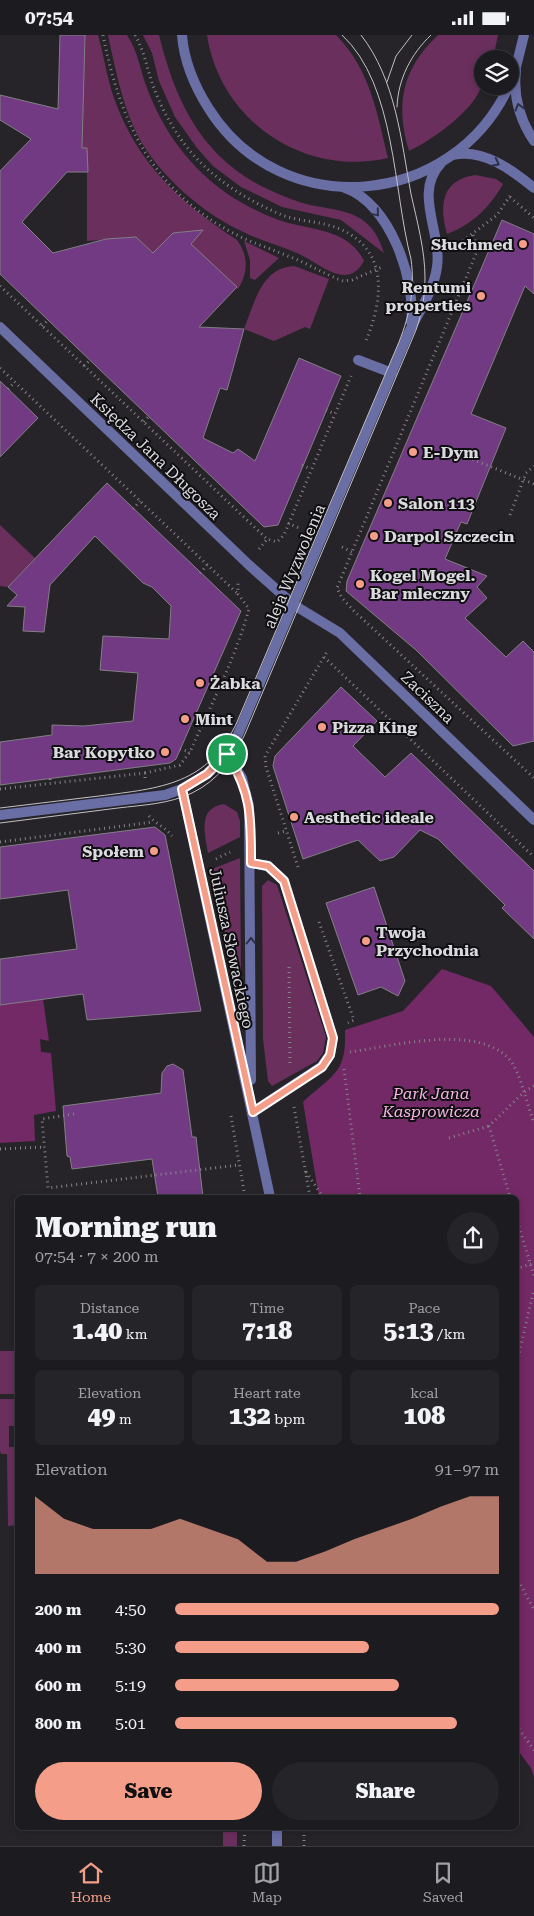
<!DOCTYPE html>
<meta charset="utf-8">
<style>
:root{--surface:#1c1b1f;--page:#252428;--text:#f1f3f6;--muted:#a0a1a4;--line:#3a393d;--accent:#f49e8a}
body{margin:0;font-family:"Roboto Serif",serif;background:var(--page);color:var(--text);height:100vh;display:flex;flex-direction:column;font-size:19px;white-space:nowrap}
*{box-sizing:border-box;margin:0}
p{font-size:16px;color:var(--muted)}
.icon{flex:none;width:28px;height:28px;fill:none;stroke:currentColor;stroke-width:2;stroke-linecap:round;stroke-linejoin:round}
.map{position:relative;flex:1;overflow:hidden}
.details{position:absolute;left:15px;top:1160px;width:504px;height:635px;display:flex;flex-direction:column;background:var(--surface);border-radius:8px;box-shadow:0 2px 8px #0003,0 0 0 1px var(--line)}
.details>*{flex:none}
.buttons{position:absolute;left:474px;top:15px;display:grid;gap:10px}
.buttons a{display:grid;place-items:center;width:45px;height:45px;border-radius:50%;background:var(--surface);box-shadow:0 2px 8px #0003,0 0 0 1px var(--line);font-size:25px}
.pin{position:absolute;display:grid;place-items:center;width:42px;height:42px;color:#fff;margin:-21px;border:2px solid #fff;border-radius:50%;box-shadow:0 1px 5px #0007}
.round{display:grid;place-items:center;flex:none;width:52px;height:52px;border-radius:26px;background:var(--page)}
.overview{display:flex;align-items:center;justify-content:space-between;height:85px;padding:0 20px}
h1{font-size:28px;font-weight:800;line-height:38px}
.figures{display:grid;grid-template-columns:repeat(3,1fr);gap:8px;height:85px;padding:5px 20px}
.figures div{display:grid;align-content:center;border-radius:8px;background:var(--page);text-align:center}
.figures b{font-size:25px;font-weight:800}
.figures small{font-size:14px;font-weight:400}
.figures p{font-size:14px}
.chart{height:140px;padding:10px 20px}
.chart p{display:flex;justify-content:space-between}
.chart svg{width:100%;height:90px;margin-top:5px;fill:var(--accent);opacity:.7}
.button{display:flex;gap:10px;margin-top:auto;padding:10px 20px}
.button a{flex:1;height:58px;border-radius:30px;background:var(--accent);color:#111;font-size:20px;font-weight:800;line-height:58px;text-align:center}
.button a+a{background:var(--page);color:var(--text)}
ul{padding:0 20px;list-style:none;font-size:16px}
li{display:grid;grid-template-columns:80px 60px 1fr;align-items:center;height:38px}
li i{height:12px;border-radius:6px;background:var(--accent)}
.status{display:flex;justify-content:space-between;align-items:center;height:35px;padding:0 25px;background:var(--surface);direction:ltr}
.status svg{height:14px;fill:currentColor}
.dock{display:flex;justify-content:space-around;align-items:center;height:70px;border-top:1px solid var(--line);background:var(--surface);font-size:14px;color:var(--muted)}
.dock a{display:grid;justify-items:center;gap:2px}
.dock .active{color:var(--accent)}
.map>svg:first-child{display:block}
.green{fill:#6a2f5d}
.forest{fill:#732965}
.building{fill:#713a83;stroke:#837f84}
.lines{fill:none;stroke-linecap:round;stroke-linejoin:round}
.path{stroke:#858488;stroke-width:3;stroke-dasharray:1 4;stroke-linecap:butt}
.service{stroke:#696ea5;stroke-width:10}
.minor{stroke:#696ea5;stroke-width:10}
.tertiary{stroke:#696ea5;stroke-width:10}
.tram{stroke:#c2c1c5;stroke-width:1}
.oneway{stroke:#2e3044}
.route-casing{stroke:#fff;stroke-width:10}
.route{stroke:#f49e8a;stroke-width:6}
.poi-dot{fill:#f49e8a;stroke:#0f0e10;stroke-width:2}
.labels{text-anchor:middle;stroke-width:4;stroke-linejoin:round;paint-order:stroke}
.poi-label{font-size:16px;font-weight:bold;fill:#dbdade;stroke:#0f0e10;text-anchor:start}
.street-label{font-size:16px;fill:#dbdade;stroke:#0f0e10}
.park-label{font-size:16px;font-style:italic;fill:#f4b4e3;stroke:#0f0e10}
</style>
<div class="status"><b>07:54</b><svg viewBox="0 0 49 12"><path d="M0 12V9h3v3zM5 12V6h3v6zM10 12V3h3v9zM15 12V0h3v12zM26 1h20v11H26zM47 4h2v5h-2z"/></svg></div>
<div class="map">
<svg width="534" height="1811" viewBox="0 0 534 1811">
<rect width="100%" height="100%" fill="#262429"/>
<g class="green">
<path d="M85 0H98C104 21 107 43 114 63 138 130 180 167 237 205 249 221 248 238 238 254L189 210 202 196 173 198 153 218 136 202 87 206V113H82Z"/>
<path d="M108 0H127C138 16 140 35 147 53 163 96 190 133 229 160 243 169 260 178 276 184 308 196 348 192 364 226 347 257 320 228 297 218 277 210 256 204 237 194 201 176 163 143 142 108 123 75 116 37 108 0Z"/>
<path d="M143 0H159C176 69 204 127 274 157 285 162 298 167 310 170 346 177 371 176 384 218L341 185 282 172 241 152 213 131 197 113 175 82 159 46 152 18Z"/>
<path d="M207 0H336C370 34 377 78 388 123 304 142 220 86 207 0Z"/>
<path d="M438 0H498L493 24H482C482 31 484 40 482 48 478 73 431 106 409 116 395 69 402 34 438 0Z"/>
<path d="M475 140 496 144 503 149C489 173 473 189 447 199 439 171 441 145 475 140Z"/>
<path d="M244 206 279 223 255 245 250 243V225Z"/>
<path d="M294 231 329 244 310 294 305 292 274 306 244 294C255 267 261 233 294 231Z"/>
<path d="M0 490 35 523 8 552 0 551Z"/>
<path d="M224 769 237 777 240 786V802L208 818C205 799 197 773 224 769Z"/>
<path d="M240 823 241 939 237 944 234 941 212 834Z"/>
<path d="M268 845 277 850 326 1002 323 1018 317 1026 272 1051 268 1046 263 1004 262 851Z"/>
<rect x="0" y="1316" width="17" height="43"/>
<path d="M0 1364H17V1391H9V1412H17V1490L8 1491 7 1419H1L0 1416Z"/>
<rect x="223" y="1797" width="14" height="14"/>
</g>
<g class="forest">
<path d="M442 934 491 951 534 1002V1742L531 1733 516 1713V1162H319L303 1067C332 1040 347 1039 345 995L403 976Z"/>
<path d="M43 964 49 1006 40 1004 41 1017 51 1018 56 1076 34 1080 35 1106 0 1108V970Z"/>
</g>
<g class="building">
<path d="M60 0H85L82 113H87L88 137H67L22 187 53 218 106 204 136 202 153 218 173 198 203 195 191 209 237 252 199 292 244 294 227 355 220 353 203 403 233 418 238 414 255 426 299 323 341 341 278 490 264 492 0 239V136L31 104 0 85V60L58 74Z"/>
<path d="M502 185 534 199V259L525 251 471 379 506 393 467 489 461 487 445 524 487 541 477 552 487 563 465 583 506 622 523 606 534 617V706L513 711 416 615 346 556 347 546Z"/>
<path d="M0 346 38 383 0 422Z"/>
<path d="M107 448 241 576 176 724 170 728 0 750V707L52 700V690L84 691 133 686 138 638 100 635 103 601 169 604 171 571 152 552 143 548 95 501 50 550 44 597 23 596 25 572 7 571 17 560 8 552Z"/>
<path d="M341 652 377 686 353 711 385 742 411 718 534 836V904L502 873 505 870 438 804 420 795 394 822 380 826 358 805 303 824 273 731 275 721Z"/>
<path d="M155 792 165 800 201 976 87 985 83 959 0 970V924L77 914 68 855 0 864V812Z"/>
<path d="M374 852 405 946 398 961 381 952 358 960 326 868Z"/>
<path d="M173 1029 183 1035 192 1102H196L203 1162H158L152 1124 72 1134 70 1122 67 1121 63 1071 161 1058 162 1038 167 1031Z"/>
</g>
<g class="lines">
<g class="path">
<path d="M103 0C120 86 151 153 231 197 249 207 269 213 288 221 307 228 324 239 343 246L352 245 384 231"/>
<path d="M135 0C145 17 147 35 154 53 164 80 180 107 200 127 223 150 251 167 282 180 300 187 322 186 340 194 390 216 383 266 365 308"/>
<path d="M510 162 534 183"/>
<path d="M473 200 478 214 337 553 342 563 354 576 534 743"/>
<path d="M455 212 497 180 512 158"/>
<path d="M0 251 267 504"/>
<path d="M42 291 48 285"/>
<path d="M84 331 90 325"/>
<path d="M0 333 238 559"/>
<path d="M8 354 15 347"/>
<path d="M326 375 335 379"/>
<path d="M144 387 149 381"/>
<path d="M454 417 534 449"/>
<path d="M302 430 311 434"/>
<path d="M133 474 140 466"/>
<path d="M510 480 526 438 534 431"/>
<path d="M288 488 301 494"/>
<path d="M342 512 352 517"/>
<path d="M259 514 267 504 277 507 284 500 351 341"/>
<path d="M200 538 207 530"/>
<path d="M324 622 534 822"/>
<path d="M180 714 190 717"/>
<path d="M145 743V738L180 730 190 717C211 670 235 624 249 574L238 559V548"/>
<path d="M50 744V749"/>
<path d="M0 754 145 738"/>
<path d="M149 781C156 789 165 792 172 801"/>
<path d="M278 798 286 796"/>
<path d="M0 807 153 787"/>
<path d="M216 824 230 817"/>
<path d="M298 832 266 732 265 721 328 615"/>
<path d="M319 887 354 985 348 988"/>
<path d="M289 932 290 1029"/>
<path d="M350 1017C393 1011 478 988 510 1025 517 1034 521 1047 524 1057L489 1091 510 1162"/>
<path d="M344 1034 360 1162"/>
<path d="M534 1051 524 1057 534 1089"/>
<path d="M294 1072 310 1162"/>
<path d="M74 1079 42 1084 48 1153 239 1130"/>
<path d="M231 1081 245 1162"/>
<path d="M449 1103 489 1091"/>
<path d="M0 1114 44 1112"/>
<path d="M306 1137 323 1162"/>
<path d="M516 1182 534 1241"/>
<path d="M516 1234 534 1228"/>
<path d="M516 1332 534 1254"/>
<path d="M516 1541 534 1575"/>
<path d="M516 1690 534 1715"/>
<path d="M244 1811 245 1792"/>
<path d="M304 1811V1792"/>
</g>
<path class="service" d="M358 325 392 338"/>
<g class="minor">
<path d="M0 292 249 530 294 570 340 598 534 785"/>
<path d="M251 828 268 831 284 846 333 1003 330 1020 321 1032 253 1077"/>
</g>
<g class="tertiary">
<path d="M182 0C184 26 195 52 209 74 282 189 453 173 509 51"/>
<path d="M516 36C513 61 520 85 534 106"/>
<path d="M514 40 524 0"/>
<path d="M453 120C483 113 512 135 534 153"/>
<path d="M345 153C390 168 416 245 411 287"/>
<path d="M227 719 242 743 249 771 251 1045"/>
<path d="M182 754 270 1162"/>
<path d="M0 780 165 760 182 754 207 739 227 719 236 704 408 299C418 278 434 255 437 232 442 197 413 158 441 128"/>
<path d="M277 1811V1792"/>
</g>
<g class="tram">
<path d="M387 47 396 21 412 0"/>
<path d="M397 72C398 44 411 19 431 0"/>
<path d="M0 773C33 769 66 765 99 761 161 753 208 750 237 687L399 307C410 279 415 254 411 224 393 156 396 50 342 0"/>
<path d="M0 788C39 783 79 778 118 773 143 770 169 769 192 758 217 746 234 724 245 699L416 295C422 278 425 261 425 243 425 215 417 186 411 159 401 105 396 45 361 0"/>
</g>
</g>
<defs><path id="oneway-chevron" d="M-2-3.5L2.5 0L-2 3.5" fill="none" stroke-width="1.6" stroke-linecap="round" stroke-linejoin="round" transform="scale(1.25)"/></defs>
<g class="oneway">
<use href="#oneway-chevron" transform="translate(519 72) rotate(-106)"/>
<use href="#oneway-chevron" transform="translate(496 128) rotate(27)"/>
<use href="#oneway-chevron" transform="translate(376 178) rotate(50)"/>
<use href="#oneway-chevron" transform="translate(251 906) rotate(-90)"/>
</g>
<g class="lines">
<g class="route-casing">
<path id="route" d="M227 719C252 758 251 783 251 828L268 831 284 846 333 1003 330 1020 322 1032 253 1077 182 754 207 739Z"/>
</g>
<use href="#route" class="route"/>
</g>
<g class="poi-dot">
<circle cx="523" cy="209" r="5"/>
<circle cx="481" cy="261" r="5"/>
<circle cx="413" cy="417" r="5"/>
<circle cx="388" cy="468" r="5"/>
<circle cx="374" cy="501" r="5"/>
<circle cx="360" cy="549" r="5"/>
<circle cx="200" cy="648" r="5"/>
<circle cx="185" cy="684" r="5"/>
<circle cx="322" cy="692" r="5"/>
<circle cx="165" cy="717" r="5"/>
<circle cx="294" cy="782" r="5"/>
<circle cx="154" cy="816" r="5"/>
<circle cx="366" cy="906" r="5"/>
</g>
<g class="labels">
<g class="poi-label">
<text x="513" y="215" text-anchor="end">Słuchmed</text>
<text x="471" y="258" text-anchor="end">Rentumi<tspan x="471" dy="18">properties</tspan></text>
<text x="423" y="423">E-Dym</text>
<text x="398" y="474">Salon 113</text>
<text x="384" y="507">Darpol Szczecin</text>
<text x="370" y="546">Kogel Mogel.<tspan x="370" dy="18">Bar mleczny</tspan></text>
<text x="210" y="654">Żabka</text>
<text x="195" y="690">Mint</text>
<text x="332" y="698">Pizza King</text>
<text x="155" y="723" text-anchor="end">Bar Kopytko</text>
<text x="304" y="788">Aesthetic ideale</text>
<text x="144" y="822" text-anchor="end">Społem</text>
<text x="376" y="903">Twoja<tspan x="376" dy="18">Przychodnia</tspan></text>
</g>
<g class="street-label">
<text transform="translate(156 421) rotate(44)" y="6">Księdza Jana Długosza</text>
<text transform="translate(294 531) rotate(-67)" y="6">aleja Wyzwolenia</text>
<text transform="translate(428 662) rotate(44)" y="6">Zaciszna</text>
<text transform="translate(232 913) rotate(78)" y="6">Juliusza Słowackiego</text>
</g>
<g class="park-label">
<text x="431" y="1064">Park Jana<tspan x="431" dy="18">Kasprowicza</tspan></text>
</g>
</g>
</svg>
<div class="buttons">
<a><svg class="icon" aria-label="layers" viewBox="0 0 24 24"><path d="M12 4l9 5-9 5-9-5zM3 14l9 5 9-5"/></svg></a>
</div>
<div class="pin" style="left:227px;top:719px;background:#1e9e55"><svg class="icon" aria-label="arrive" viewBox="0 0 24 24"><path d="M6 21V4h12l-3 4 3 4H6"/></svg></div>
<section class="details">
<div class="overview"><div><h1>Morning run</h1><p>07:54 · 7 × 200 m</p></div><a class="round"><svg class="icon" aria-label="share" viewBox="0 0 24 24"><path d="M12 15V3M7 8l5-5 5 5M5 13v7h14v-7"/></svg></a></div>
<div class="figures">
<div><p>Distance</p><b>1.40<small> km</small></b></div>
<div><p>Time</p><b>7:18</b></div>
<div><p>Pace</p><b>5:13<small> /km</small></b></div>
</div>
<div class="figures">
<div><p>Elevation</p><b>49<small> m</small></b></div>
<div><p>Heart rate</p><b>132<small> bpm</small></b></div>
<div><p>kcal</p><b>108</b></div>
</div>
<div class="chart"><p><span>Elevation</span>91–97 m</p>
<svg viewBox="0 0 160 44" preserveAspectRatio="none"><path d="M0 44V6L10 17L20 22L30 22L40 22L50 17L60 22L70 27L80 38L90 38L100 33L110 27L120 22L130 17L140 11L150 6L160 6V44z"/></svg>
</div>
<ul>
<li><b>200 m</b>4:50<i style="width:100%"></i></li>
<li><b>400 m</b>5:30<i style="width:60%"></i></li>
<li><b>600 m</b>5:19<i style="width:69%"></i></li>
<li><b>800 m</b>5:01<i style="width:87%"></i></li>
</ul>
<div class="button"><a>Save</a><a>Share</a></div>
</section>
</div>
<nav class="dock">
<a class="active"><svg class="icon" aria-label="home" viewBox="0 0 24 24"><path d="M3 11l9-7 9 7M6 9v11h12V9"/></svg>Home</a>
<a><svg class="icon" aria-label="map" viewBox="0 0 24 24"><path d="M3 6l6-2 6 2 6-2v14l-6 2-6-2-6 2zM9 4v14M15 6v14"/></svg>Map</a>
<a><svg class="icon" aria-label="saved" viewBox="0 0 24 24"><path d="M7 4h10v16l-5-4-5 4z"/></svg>Saved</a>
</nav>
